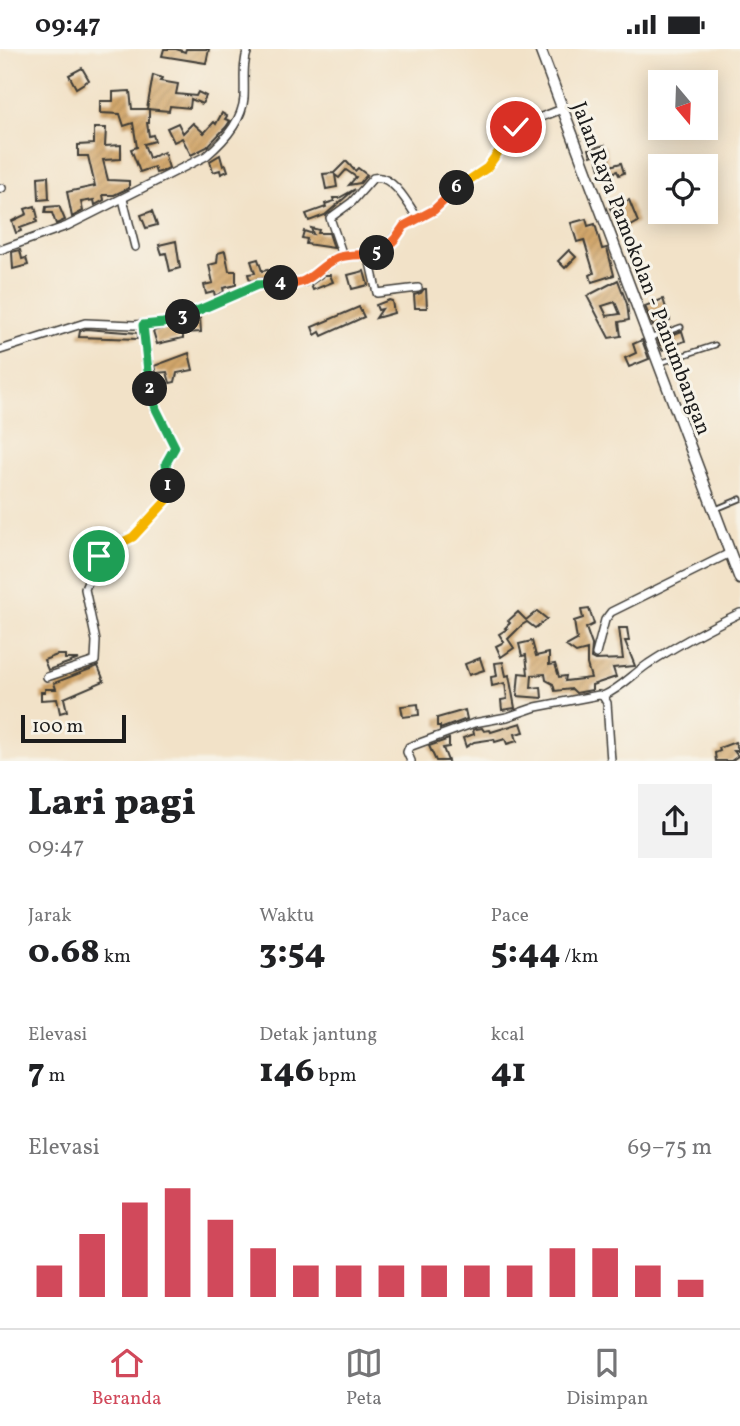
<!DOCTYPE html>
<html lang="id">
<meta charset="utf-8">
<style>
:root{--surface:#fff;--page:#f2f2f2;--text:#202124;--muted:#757577;--line:#e0e0e0;--accent:#d1495b}
body{margin:0;font-family:Vollkorn,serif;background:var(--page);color:var(--text);height:100vh;display:flex;flex-direction:column;font-size:26px;white-space:nowrap}
*{box-sizing:border-box;margin:0}
p{font-size:23px;color:var(--muted)}
.icon{flex:none;width:38px;height:38px;fill:none;stroke:currentColor;stroke-width:2;stroke-linecap:round;stroke-linejoin:round}
.map{position:relative;height:712px;overflow:hidden}
.panel{display:flex;flex-direction:column;background:var(--surface);flex:1}
.panel>*{flex:none}
.needle{width:46px;rotate:161deg}
.controls{position:absolute;left:648px;top:21px;display:grid;gap:14px}
.controls a{display:grid;place-items:center;width:70px;height:70px;border-radius:0px;background:var(--surface);box-shadow:0 4px 18px #0003;font-size:35px}
.scale{position:absolute;left:21px;bottom:18px;width:105px;box-sizing:border-box;padding-left:7px;border:4px solid #1c1c1c;border-top:0;font-size:19px;line-height:24px;white-space:nowrap;color:#1c1c1c;-webkit-text-stroke:5px #f7f3e8;paint-order:stroke}
.pin{position:absolute;display:grid;place-items:center;width:60px;height:60px;color:#fff;margin:-30px;border:4px solid #fff;border-radius:50%;box-shadow:0 2px 7px #0007}
.km{position:absolute;width:35px;height:35px;margin:-18px;border-radius:50%;background:#222;color:#fff;font-size:19px;line-height:35px;text-align:center}
.round{display:grid;place-items:center;flex:none;width:74px;height:74px;border-radius:0px;background:var(--page)}
.head{display:flex;align-items:center;justify-content:space-between;height:119px;padding:0 28px}
h1{font-size:38px;font-weight:800;line-height:52px}
.figures{display:grid;grid-template-columns:repeat(3,1fr);gap:10px;height:119px;padding:7px 28px}
.figures div{display:grid;align-content:center}
.figures b{font-size:35px;font-weight:800}
.figures small{font-size:19px;font-weight:400}
.figures p{font-size:19px}
.chart{height:196px;padding:14px 28px}
.chart p{display:flex;justify-content:space-between}
.chart svg{width:100%;height:126px;margin-top:7px;stroke:var(--accent);stroke-width:6}
.status{display:flex;justify-content:space-between;align-items:center;height:49px;padding:0 35px;background:var(--surface);direction:ltr}
.status svg{height:19px;fill:currentColor}
.dock{display:flex;justify-content:space-around;align-items:center;height:98px;border-top:2px solid var(--line);background:var(--surface);font-size:19px;color:var(--muted)}
.dock a{display:grid;justify-items:center;gap:4px}
.dock .active{color:var(--accent)}
.map>svg:first-child{display:block}
.building{fill:url(#building-hatch);fill-rule:evenodd}
.lines{fill:none;stroke-linecap:round;stroke-linejoin:round}
.lane-casing{stroke:#3c3a36;stroke-width:7}
.street-casing{stroke:#3c3a36;stroke-width:10}
.secondary-casing{stroke:#3c3a36;stroke-width:13}
.lane{stroke:#fff;stroke-width:3.5}
.street{stroke:#fff;stroke-width:7}
.secondary{stroke:#fff;stroke-width:10}
.split-1-casing{stroke:#fff;stroke-width:14}
.split-2-casing{stroke:#fff;stroke-width:14}
.split-3-casing{stroke:#fff;stroke-width:14}
.split-4-casing{stroke:#fff;stroke-width:14}
.split-5-casing{stroke:#fff;stroke-width:14}
.split-6-casing{stroke:#fff;stroke-width:14}
.split-7-casing{stroke:#fff;stroke-width:14}
.split-1{stroke:#f5b400;stroke-width:9}
.split-2{stroke:#22a559;stroke-width:9}
.split-3{stroke:#22a559;stroke-width:9}
.split-4{stroke:#22a559;stroke-width:9}
.split-5{stroke:#f0652b;stroke-width:9}
.split-6{stroke:#f0652b;stroke-width:9}
.split-7{stroke:#f5b400;stroke-width:9}
.labels{text-anchor:middle;stroke-width:6;stroke-linejoin:round;paint-order:stroke}
.street-label{font-size:21px;fill:#1c1c1c;stroke:#f7f3e8}
</style>
<div class="status"><b>09:47</b><svg viewBox="0 0 49 12"><path d="M0 12V9h3v3zM5 12V6h3v6zM10 12V3h3v9zM15 12V0h3v12zM26 1h20v11H26zM47 4h2v5h-2z"/></svg></div>
<div class="map">
<svg width="740" height="712" viewBox="0 0 740 712">
<defs>
<pattern id="building-hatch" width="6" height="6" patternUnits="userSpaceOnUse" patternTransform="scale(1.75)"><rect width="6" height="6" fill="#d1a66a"/><path d="M-1 1l2-2M0 6l6-6M5 7l2-2" fill="none" stroke="#b38e5b"/></pattern>
</defs>
<rect width="100%" height="100%" fill="#f7f3e8"/>
<filter id="ink" filterUnits="userSpaceOnUse"><feTurbulence type="fractalNoise" baseFrequency=".0143" numOctaves="2"/><feDisplacementMap in="SourceGraphic" scale="14" xChannelSelector="R" yChannelSelector="G"/><feConvolveMatrix kernelMatrix="1 2 1 2 8 2 1 2 1" color-interpolation-filters="sRGB"/></filter>
<filter id="wash" filterUnits="userSpaceOnUse"><feTurbulence type="fractalNoise" baseFrequency=".00686" numOctaves="4" result="noise"/><feDisplacementMap in="SourceGraphic" scale="28" xChannelSelector="R" yChannelSelector="G"/><feGaussianBlur stdDeviation="1.57" result="paint"/><feColorMatrix in="noise" values="0 0 0 0 0 0 0 0 0 0 0 0 0 0 0 0 0 1.4 0 .05"/><feComposite in="paint" operator="in"/></filter>
<g filter="url(#wash)">
<rect width="100%" height="100%" fill="#f2e2c8"/>
<g id="blocks">
<g class="building">
<path d="M164 0H176L185 3 186 0H209L206 14 162 7Z"/>
<path d="M82 19 89 31 76 39 69 26Z"/>
<path d="M153 26 162 29 160 32 178 35 176 45 196 47 198 43 206 47 202 55 191 50 190 59 170 57 169 62 147 60Z"/>
<path d="M130 42 132 60H149V74H147L149 87 153 86 155 92 144 95 149 109 164 103 169 119 163 122 156 124 154 118 140 123 131 100 137 98 133 74 124 77 120 65 100 64V52H113V43Z"/>
<path d="M222 64 227 67 225 70 230 72 226 78 207 98 191 106 182 89 174 93 167 79 178 74 183 84 193 74 204 84 214 73 216 75Z"/>
<path d="M94 79H106L105 97 121 96V110L103 111 108 131 129 132V139L114 146H103L104 151 95 156 94 151 81 153 83 162 72 168 67 143 95 137 88 107H78V96L94 95Z"/>
<path d="M605 96 610 117 621 114 624 124 619 126 617 122 602 127 596 105 591 107 589 100Z"/>
<path d="M220 106 223 117 226 116 228 122 221 125 220 121 213 123 210 112Z"/>
<path d="M346 112 355 122 358 119 367 126 360 134 349 136 356 128 346 121 339 129 335 126 337 138 326 140 323 125 334 124Z"/>
<path d="M48 127 49 150 39 151 38 128Z"/>
<path d="M355 140 325 166 309 172 306 165 326 158 325 155 334 152 333 149H339Z"/>
<path d="M629 151 638 173 620 183 610 159Z"/>
<path d="M35 157 38 169 36 170 37 173 20 179 21 182 16 184 12 172 27 165 25 160Z"/>
<path d="M59 157 65 171 56 175 52 164H45L46 158Z"/>
<path d="M152 162 157 176 146 179 141 166Z"/>
<path d="M586 170 588 177 595 175 602 200 607 199 614 226 592 233 590 226 594 224 584 191 577 193 571 174Z"/>
<path d="M311 179 319 181 318 184H329L334 199 306 195 307 190 302 189 304 182 313 185Z"/>
<path d="M176 192 180 219 170 222 166 204 162 205 159 196Z"/>
<path d="M20 201 22 210 26 209 28 216 13 220 12 203Z"/>
<path d="M569 201 576 208 565 219 558 212Z"/>
<path d="M225 202 229 222H236V236L223 239 224 243 215 247 214 243 206 245 204 236 213 234 209 216 217 214 218 204Z"/>
<path d="M258 210 262 222 268 221 270 228 250 232 248 225 255 224 251 212Z"/>
<path d="M364 222 368 236 352 240 348 226Z"/>
<path d="M325 226H330L333 233 313 241 311 236Z"/>
<path d="M618 231 627 255 629 271 619 273 621 287 609 289 587 247ZM615 253 620 265 607 267 602 257Z"/>
<path d="M424 240H426L427 259H415L414 246 421 244Z"/>
<path d="M663 250 670 271 653 277 645 257Z"/>
<path d="M389 251 392 252 394 264 376 269 382 260 378 261 376 256Z"/>
<path d="M359 258 364 268 322 287 320 283 315 286 312 278Z"/>
<path d="M200 269 201 283 183 284V289L157 295 153 282Z"/>
<path d="M86 280 138 284V290L79 288 80 282Z"/>
<path d="M682 282 685 292 662 301 658 291Z"/>
<path d="M642 291 649 310 629 318 625 309 636 304 633 295Z"/>
<path d="M189 304 193 321 177 324 175 333 170 334 167 323 156 324 154 317Z"/>
<path d="M589 560 594 575 586 579 592 596 591 609 595 611 623 610 619 579H627L629 592H625L635 617 613 619 616 628 592 636V641L576 644 572 640 555 642 553 635 546 631 545 625 532 626 531 639 541 638 542 649 517 647 519 624 528 625 526 606 522 607 519 595 532 592 536 607 549 604V616L555 615 559 628 566 627 565 632 591 629 587 615V601L576 604 566 597 577 591 574 572 583 569 581 561Z"/>
<path d="M537 562 547 570 535 579 527 573 522 576 508 590 514 599 501 608 496 597 504 593 499 585 507 580 505 579 510 574 508 572 518 563 526 571Z"/>
<path d="M57 606H65V610H79L48 621 44 611Z"/>
<path d="M480 609 484 621 469 626 465 615Z"/>
<path d="M503 613 506 627 509 626 515 659 502 661 501 651 507 650 505 634 492 637 491 628 497 627 495 614Z"/>
<path d="M98 617 104 632 64 649 67 662 60 664 57 650 41 651V643H45V640H56L54 634Z"/>
<path d="M418 655 419 666 403 668 401 657Z"/>
<path d="M465 661 467 670 440 680V677H437V669Z"/>
<path d="M521 674 524 683 515 685 517 692 507 695 505 690 495 693 494 690 474 693 466 698 463 689 474 685 473 681 476 680 482 679 484 682 490 681 491 683Z"/>
<path d="M449 690V698L443 699 448 712H436L429 697Z"/>
<path d="M735 693 739 702H734L738 707 731 712H716L715 704 720 702 719 699Z"/>
</g>
</g>
</g>
<g filter="url(#ink)">
<use href="#blocks" fill-opacity="0" stroke="#3c3a36" stroke-width="2"/>
<g class="lines">
<g class="lane-casing">
<g id="lane">
<path d="M650 289 681 278"/>
<path d="M660 314 715 296"/>
<path d="M716 460 740 450"/>
</g>
</g>
<g class="street-casing">
<g id="street">
<path d="M0 140 2 139"/>
<path d="M123 150 135 198"/>
<path d="M0 201 67 177 206 107C224 92 242 73 244 49 245 31 242 17 248 0"/>
<path d="M368 205 377 244 418 239"/>
<path d="M343 207 330 169 352 153 373 129C392 124 409 156 418 170"/>
<path d="M0 301 85 274 134 276 163 274 191 265 256 236 265 234 292 236 305 233 338 208 374 205 384 201 404 177 434 161 454 141 487 119 516 78 562 60"/>
<path d="M596 605 605 571 611 563 730 504"/>
<path d="M47 628 95 612 96 592 85 540 99 507 102 503 133 488 168 449 166 414 175 398 156 360 151 342 143 276"/>
<path d="M603 647C621 639 632 626 648 615 677 596 709 579 740 564"/>
<path d="M411 712 407 703 409 698 474 674 507 668 536 658 599 646 603 647 607 654 611 712"/>
</g>
</g>
<g class="secondary-casing">
<path id="secondary" d="M540 0 740 530"/>
</g>
<use href="#lane" class="lane"/>
<use href="#street" class="street"/>
<use href="#secondary" class="secondary"/>
</g>
</g>
<g class="lines" filter="url(#ink)">
<g class="split-1-casing">
<path id="split-1" d="M99 507 105 502 133 488 168 450V437"/>
</g>
<g class="split-2-casing">
<path id="split-2" d="M150 340 156 360 175 398 166 414 168 437"/>
</g>
<g class="split-3-casing">
<path id="split-3" d="M150 340 143 276 163 274 183 268"/>
</g>
<g class="split-4-casing">
<path id="split-4" d="M183 268 257 236 281 234"/>
</g>
<g class="split-5-casing">
<path id="split-5" d="M281 234C310 239 314 220 337 209 349 204 364 207 377 204"/>
</g>
<g class="split-6-casing">
<path id="split-6" d="M377 204 384 201 395 190 404 177 434 161 457 139"/>
</g>
<g class="split-7-casing">
<path id="split-7" d="M457 139 487 119 516 78"/>
</g>
<use href="#split-1" class="split-1"/>
<use href="#split-2" class="split-2"/>
<use href="#split-3" class="split-3"/>
<use href="#split-4" class="split-4"/>
<use href="#split-5" class="split-5"/>
<use href="#split-6" class="split-6"/>
<use href="#split-7" class="split-7"/>
</g>
<g class="labels">
<g class="street-label">
<text transform="translate(642 219) rotate(69)" y="7">Jalan Raya Pamokolan - Panumbangan</text>
</g>
</g>
</svg>
<div class="controls">
<a><svg class="needle" viewBox="-14 -14 28 28"><path d="M0-13l5 13h-10z" fill="#e53935"/><path d="M0 13l5-13h-10z" fill="#757577"/></svg></a>
<a><svg class="icon" aria-label="locate" viewBox="0 0 24 24"><circle cx="12" cy="12" r="6"/><path d="M12 2v4M12 18v4M2 12h4M18 12h4"/></svg></a>
</div>
<div class="scale">100 m</div>
<div class="pin" style="left:99px;top:507px;background:#1e9e55"><svg class="icon" aria-label="arrive" viewBox="0 0 24 24"><path d="M6 21V4h12l-3 4 3 4H6"/></svg></div>
<div class="pin" style="left:516px;top:78px;background:#d93025"><svg class="icon" aria-label="check" viewBox="0 0 24 24"><path d="M5 12l5 5 9-10"/></svg></div>
<b class="km" style="left:168px;top:437px">1</b>
<b class="km" style="left:150px;top:340px">2</b>
<b class="km" style="left:183px;top:268px">3</b>
<b class="km" style="left:281px;top:234px">4</b>
<b class="km" style="left:377px;top:204px">5</b>
<b class="km" style="left:457px;top:139px">6</b>
</div>
<section class="panel">
<div class="head"><div><h1>Lari pagi</h1><p>09:47</p></div><a class="round"><svg class="icon" aria-label="share" viewBox="0 0 24 24"><path d="M12 15V3M7 8l5-5 5 5M5 13v7h14v-7"/></svg></a></div>
<div class="figures">
<div><p>Jarak</p><b>0.68<small> km</small></b></div>
<div><p>Waktu</p><b>3:54</b></div>
<div><p>Pace</p><b>5:44<small> /km</small></b></div>
</div>
<div class="figures">
<div><p>Elevasi</p><b>7<small> m</small></b></div>
<div><p>Detak jantung</p><b>146<small> bpm</small></b></div>
<div><p>kcal</p><b>41</b></div>
</div>
<div class="chart"><p><span>Elevasi</span>69–75 m</p>
<svg viewBox="0 0 160 44" preserveAspectRatio="none"><path d="M5 44V33M15 44V22M25 44V11M35 44V6M45 44V17M55 44V27M65 44V33M75 44V33M85 44V33M95 44V33M105 44V33M115 44V33M125 44V27M135 44V27M145 44V33M155 44V38"/></svg>
</div>
</section>
<nav class="dock">
<a class="active"><svg class="icon" aria-label="home" viewBox="0 0 24 24"><path d="M3 11l9-7 9 7M6 9v11h12V9"/></svg>Beranda</a>
<a><svg class="icon" aria-label="map" viewBox="0 0 24 24"><path d="M3 6l6-2 6 2 6-2v14l-6 2-6-2-6 2zM9 4v14M15 6v14"/></svg>Peta</a>
<a><svg class="icon" aria-label="saved" viewBox="0 0 24 24"><path d="M7 4h10v16l-5-4-5 4z"/></svg>Disimpan</a>
</nav>
